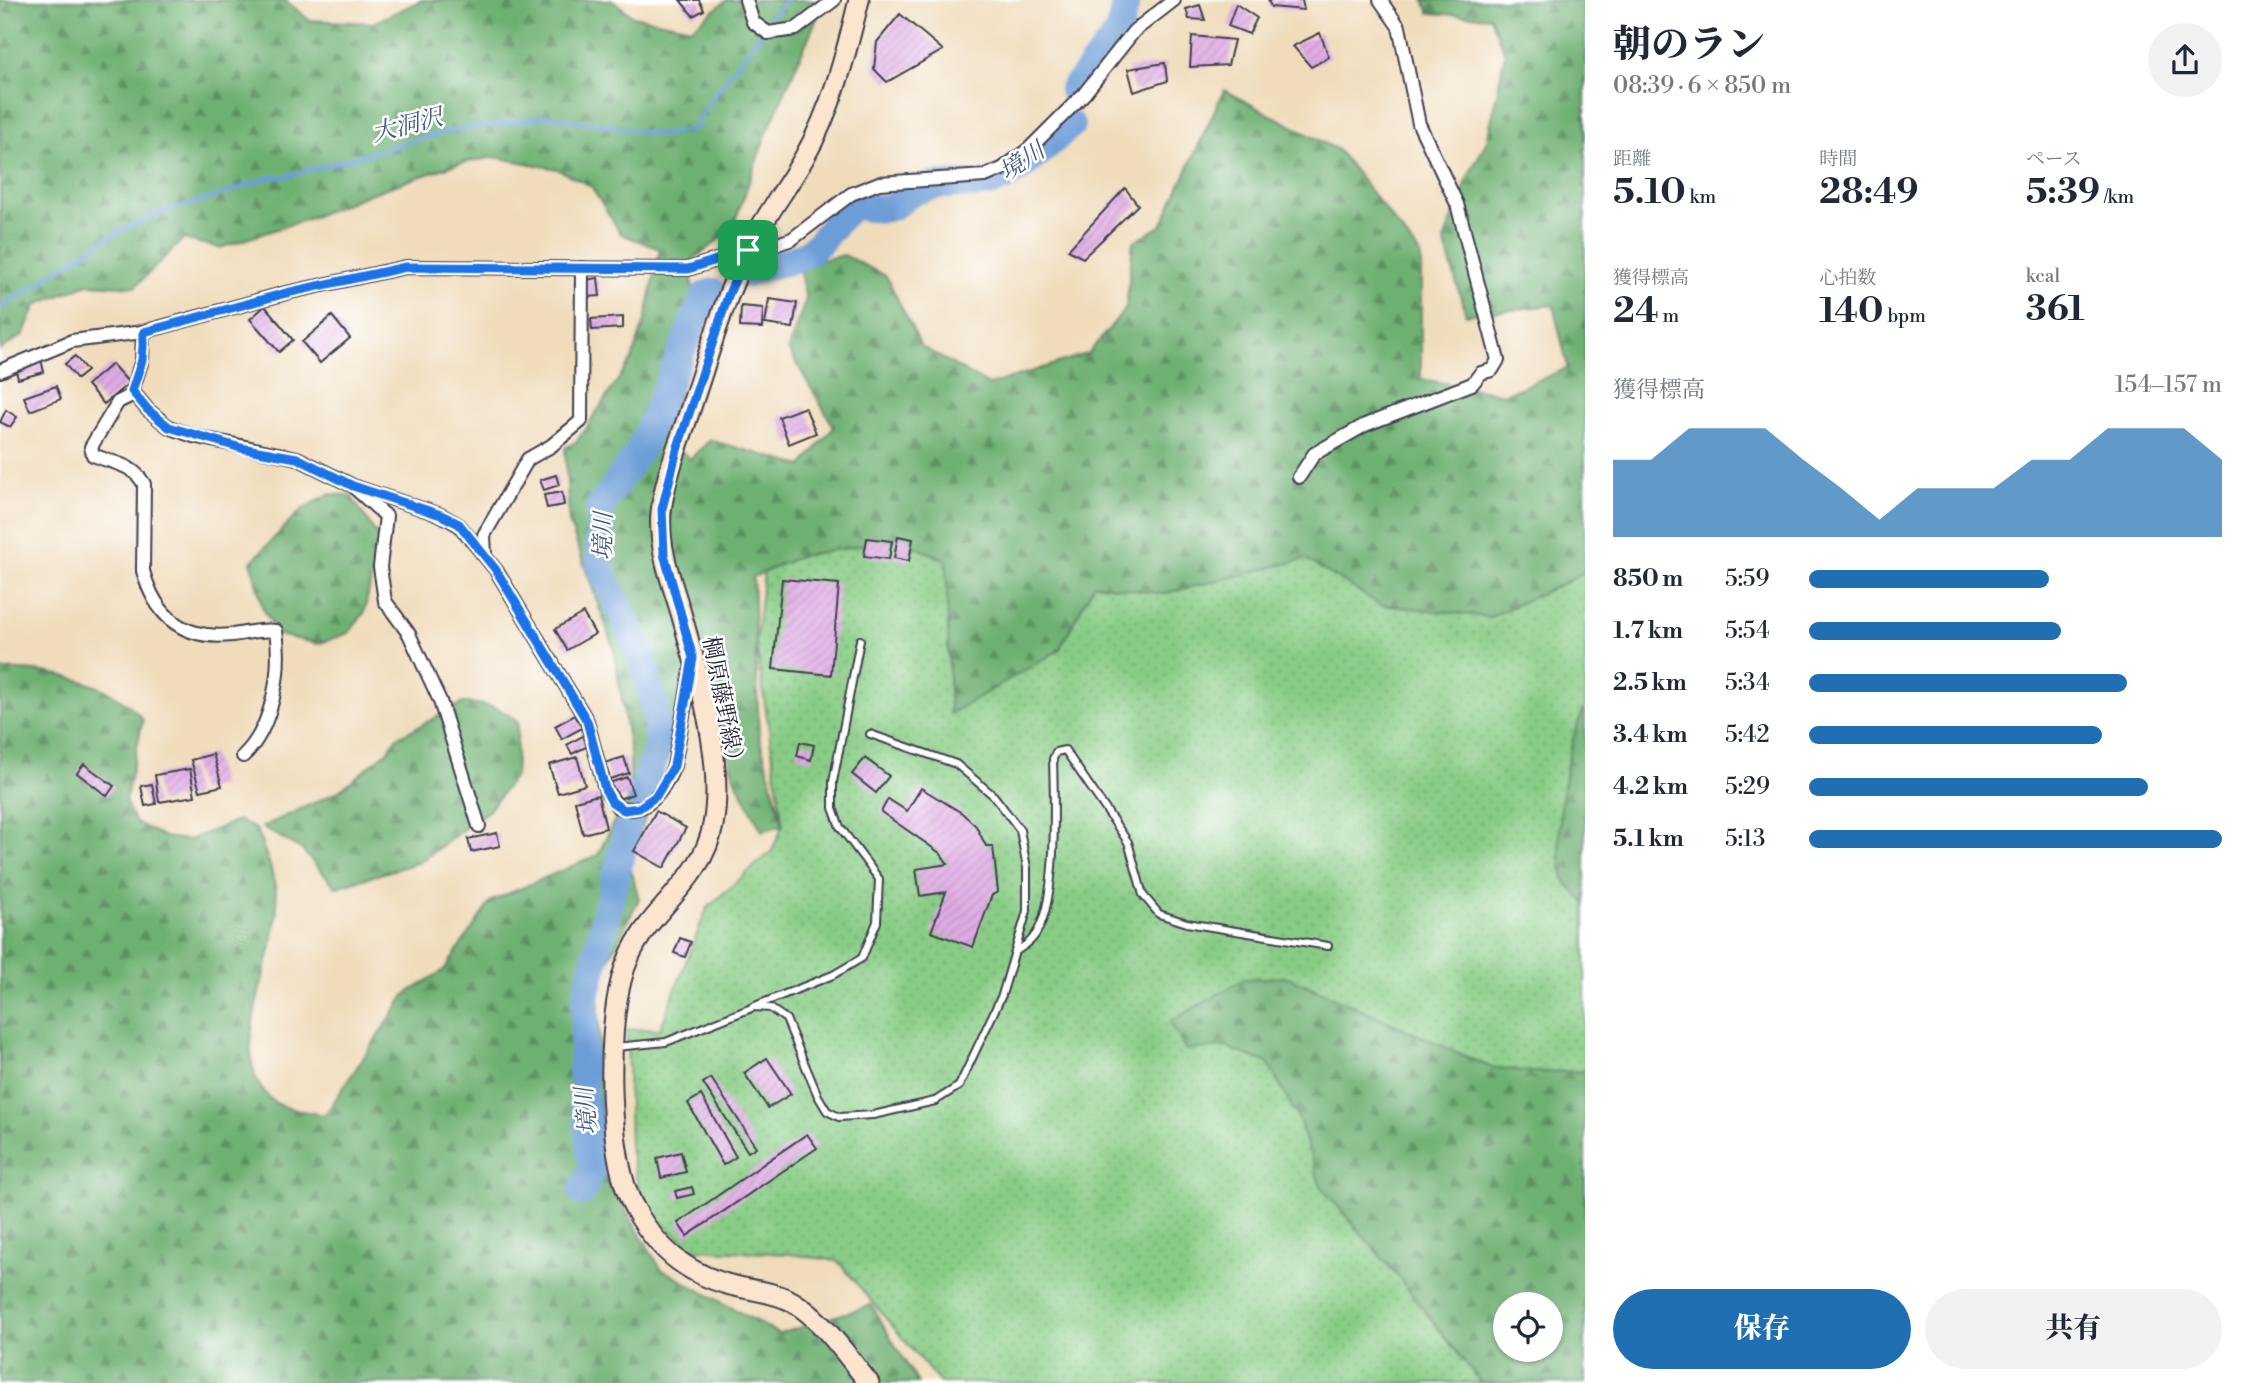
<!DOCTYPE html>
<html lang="ja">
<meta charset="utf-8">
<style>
:root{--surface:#fff;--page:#f2f2f3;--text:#1f2937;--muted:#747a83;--accent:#1f6fb2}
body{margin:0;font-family:"Libre Bodoni","Noto Serif JP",serif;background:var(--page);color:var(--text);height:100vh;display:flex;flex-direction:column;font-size:26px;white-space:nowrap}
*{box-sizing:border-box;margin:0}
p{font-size:23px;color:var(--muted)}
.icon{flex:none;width:38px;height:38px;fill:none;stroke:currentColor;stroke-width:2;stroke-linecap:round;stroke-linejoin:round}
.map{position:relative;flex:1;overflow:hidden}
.sheet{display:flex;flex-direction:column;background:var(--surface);width:665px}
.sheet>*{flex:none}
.tools{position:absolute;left:1493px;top:1292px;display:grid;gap:14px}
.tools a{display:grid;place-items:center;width:70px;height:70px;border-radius:50%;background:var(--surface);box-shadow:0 2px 5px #0004;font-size:35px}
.pin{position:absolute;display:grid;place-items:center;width:60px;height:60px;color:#fff;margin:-30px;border-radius:14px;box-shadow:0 4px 10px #0006}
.round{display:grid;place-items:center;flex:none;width:74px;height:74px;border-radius:37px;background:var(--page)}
.head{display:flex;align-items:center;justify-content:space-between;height:119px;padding:0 28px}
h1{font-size:38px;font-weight:800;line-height:52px}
.metrics{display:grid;grid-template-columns:repeat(3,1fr);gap:10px;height:119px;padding:7px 28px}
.metrics div{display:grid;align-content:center}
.metrics b{font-size:35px;font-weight:800}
.metrics small{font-size:19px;font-weight:400}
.metrics p{font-size:19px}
.chart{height:196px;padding:14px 28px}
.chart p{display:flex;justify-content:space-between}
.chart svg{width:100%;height:126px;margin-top:7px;fill:var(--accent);opacity:.7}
.primary-button{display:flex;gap:14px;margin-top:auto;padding:14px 28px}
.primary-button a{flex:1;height:80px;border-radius:42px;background:var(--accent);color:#fff;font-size:28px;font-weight:800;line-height:80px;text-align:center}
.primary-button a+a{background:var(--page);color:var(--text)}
ul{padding:0 28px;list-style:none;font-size:23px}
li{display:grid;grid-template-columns:112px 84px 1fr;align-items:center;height:52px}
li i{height:18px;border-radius:9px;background:var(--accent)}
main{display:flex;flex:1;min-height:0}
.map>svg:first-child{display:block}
.grass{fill:url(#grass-dots);stroke:#557760;stroke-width:2;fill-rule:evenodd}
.forest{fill:url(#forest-firs);stroke:#486956;stroke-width:2;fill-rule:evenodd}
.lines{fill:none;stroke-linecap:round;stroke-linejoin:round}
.stream{stroke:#6c9dd7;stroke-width:4.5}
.river{stroke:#6c9dd7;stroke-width:28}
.building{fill:url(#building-hatch)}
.service-casing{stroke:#413e4e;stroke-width:10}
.minor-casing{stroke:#413e4e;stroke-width:16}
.secondary-casing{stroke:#413e4e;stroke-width:23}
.service{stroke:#fff;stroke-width:6}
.minor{stroke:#fff;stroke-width:12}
.secondary{stroke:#fce5cf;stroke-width:19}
.route-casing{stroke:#fff;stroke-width:14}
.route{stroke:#1a73e8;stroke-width:9}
.labels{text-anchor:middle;stroke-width:5;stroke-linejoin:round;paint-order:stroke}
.street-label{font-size:23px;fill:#22223b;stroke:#fff}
.water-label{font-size:24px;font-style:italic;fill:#435981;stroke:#fff}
</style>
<main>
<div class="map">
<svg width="1585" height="1383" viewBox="0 0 1585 1383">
<defs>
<pattern id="grass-dots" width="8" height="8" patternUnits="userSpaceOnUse" patternTransform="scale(1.75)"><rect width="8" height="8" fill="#88cc85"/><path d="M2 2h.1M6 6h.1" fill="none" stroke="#75af74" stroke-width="1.8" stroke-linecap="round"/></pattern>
<pattern id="forest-firs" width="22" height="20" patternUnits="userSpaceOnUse" patternTransform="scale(1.75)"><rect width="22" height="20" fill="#6eb072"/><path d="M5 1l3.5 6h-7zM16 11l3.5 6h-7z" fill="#5a8f5f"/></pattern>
<pattern id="building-hatch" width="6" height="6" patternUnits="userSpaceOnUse" patternTransform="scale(1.75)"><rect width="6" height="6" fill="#dface4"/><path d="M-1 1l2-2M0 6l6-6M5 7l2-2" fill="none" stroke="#bf94c4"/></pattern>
</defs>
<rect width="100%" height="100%" fill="#fff"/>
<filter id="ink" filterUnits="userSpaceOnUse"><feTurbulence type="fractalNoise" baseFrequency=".0143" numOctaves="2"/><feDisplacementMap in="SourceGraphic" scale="14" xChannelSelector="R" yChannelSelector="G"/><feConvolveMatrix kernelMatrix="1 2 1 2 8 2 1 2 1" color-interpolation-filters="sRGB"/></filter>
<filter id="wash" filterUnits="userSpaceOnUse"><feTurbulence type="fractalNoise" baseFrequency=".00686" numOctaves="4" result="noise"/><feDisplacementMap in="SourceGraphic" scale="28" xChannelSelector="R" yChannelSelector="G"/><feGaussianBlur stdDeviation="1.57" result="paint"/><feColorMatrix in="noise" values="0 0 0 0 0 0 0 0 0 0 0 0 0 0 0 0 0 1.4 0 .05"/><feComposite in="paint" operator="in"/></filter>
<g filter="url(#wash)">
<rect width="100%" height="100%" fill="#f0dcbb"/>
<path class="grass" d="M777 517 1585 535V1383H940L838 1261 790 1254 692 1249 659 1220 638 1186 630 1148 627 1030 660 1029 707 908 772 851 783 825 756 644 766 552ZM1505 1304H1550V1349H1505Z"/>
<g class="forest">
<path d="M0 0H285L309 20 373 23 422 0H612L633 16 692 28 727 0H825L765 137 732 230 691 261 695 335 667 439 690 459 710 440 802 466 834 427 788 349 806 299 798 265 844 255 886 276 921 346 989 385 1089 353 1126 308 1133 242 1161 226 1224 90 1338 150 1421 255V379L1505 394 1568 368 1553 305 1466 315 1444 241 1467 178 1487 141 1505 54 1490 17 1429 13 1424 0H1585V573L1490 617 1381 605 1305 559 1163 594 1094 584 1059 650 950 714 946 560 897 539 800 556 753 577 759 736 783 825 762 831 734 777 712 692 675 723 630 866 639 899 598 981 603 1172 661 1269 779 1334 871 1305 918 1383H0V670C45 668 115 681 143 720L125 801 135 822 164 837 189 840 238 820 256 829C266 854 277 879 277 906 277 961 221 1060 273 1101 285 1110 311 1112 325 1115L406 994 444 970 491 901 598 855 616 817 630 803V754L614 649 569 522 565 448 577 441 632 359 646 317 660 249 621 234 591 186 557 169 495 157 457 164 369 194 313 217 220 248 183 239 135 287 88 284 36 305 23 335 0 350Z"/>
<path d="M329 494 350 495 380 539 364 613 349 633 318 644 279 635 263 609 251 562 301 510Z"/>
<path d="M463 703C486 704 501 706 518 723L515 776 489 810 420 862 336 887 301 849 262 827 339 791 388 751 396 738Z"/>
<path d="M1585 707V903C1579 896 1567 887 1564 878 1552 836 1566 746 1585 707Z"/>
<path d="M1288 977 1490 1067 1533 1072 1585 1071V1383H1481L1399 1278 1321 1187 1299 1120 1268 1063 1226 1047 1186 1050 1170 1022 1244 979ZM1505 1304H1550V1349H1505Z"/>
</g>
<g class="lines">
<path class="stream" d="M0 308 111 236 161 212 209 199 267 178 288 176 442 133 550 116 659 135 691 130 698 125 700 115 781 6 788 0"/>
<g class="river">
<path d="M1073 90 1118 33 1127 0"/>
<path d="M747 274C767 264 790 264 809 252 828 238 833 220 855 205 906 217 890 197 928 187 949 181 972 188 993 182 1022 173 1047 144 1071 125"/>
<path d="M640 796 658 748 657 716 643 659 599 565 600 507 641 448 705 295 713 292"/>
<path d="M582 1192 592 1169 582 1070 586 996 629 823"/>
</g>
</g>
<g id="blocks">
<g class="building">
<path d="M680 0H699L704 10 693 16Z"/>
<path d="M1268 0H1302L1304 10 1271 7Z"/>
<path d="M1236 4 1257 18 1249 34 1228 26Z"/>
<path d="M1200 5 1205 20 1189 19 1186 9Z"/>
<path d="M900 14 943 50 887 82 874 69 877 42Z"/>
<path d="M1320 33 1329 57 1311 67 1293 46Z"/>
<path d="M1192 36 1234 40 1228 65 1190 67Z"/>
<path d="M1165 63 1167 81 1134 92 1128 69Z"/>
<path d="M1125 188 1138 205 1083 258 1068 250Z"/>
<path d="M598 278 600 296 587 297 585 280Z"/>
<path d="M769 299 797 303 793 328 765 324Z"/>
<path d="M265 306 293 340 279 352 250 319Z"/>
<path d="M741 306 763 308 762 328 740 327Z"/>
<path d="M332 316 350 338 320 363 302 342Z"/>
<path d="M623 317V328L592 330 591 319Z"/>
<path d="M75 356 87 371 77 379 65 364Z"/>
<path d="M41 359 44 372 18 379 15 366Z"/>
<path d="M112 364 129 383 104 404 87 385Z"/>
<path d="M56 386 61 399 30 411 24 397Z"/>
<path d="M805 407 816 433 789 444 779 417Z"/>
<path d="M6 410 17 417 10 427 0 422Z"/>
<path d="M556 475 559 485 544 490 540 480Z"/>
<path d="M562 492 564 505 547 508 544 495Z"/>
<path d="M898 536 913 539 909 561 894 558Z"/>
<path d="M867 538 892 541 889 559 864 556Z"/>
<path d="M782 579 839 584 831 675 773 669Z"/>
<path d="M583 613 595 634 567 650 555 629Z"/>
<path d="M575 715 582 728 562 739 555 726Z"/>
<path d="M583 736 588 746 572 754 567 745Z"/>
<path d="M800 742 814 745 811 760 797 756Z"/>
<path d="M213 754 222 786 200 791 191 760Z"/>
<path d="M577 757 585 785 558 793 549 765Z"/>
<path d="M624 757 629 773 610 779 605 763Z"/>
<path d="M865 758 889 776 876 793 852 774Z"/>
<path d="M84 764 114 786 107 796 77 773Z"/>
<path d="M190 769 195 796 159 802 155 775Z"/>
<path d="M627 777 633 794 615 800 609 783Z"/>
<path d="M152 784 156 804 145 806 141 786Z"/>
<path d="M921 788 962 813 976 826 986 846H993L998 892 992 895 973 947 931 932 946 892 920 896 916 869 948 864 940 853 881 812 888 799 907 811Z"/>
<path d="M598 795 606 828 583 834 575 801Z"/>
<path d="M656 811 686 828 664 868 634 851Z"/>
<path d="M497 833 500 846 471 852 468 839Z"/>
<path d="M680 938 691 942 685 957 674 953Z"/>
<path d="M767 1058 791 1094 768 1108 744 1073Z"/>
<path d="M711 1078 756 1147 748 1152 703 1083Z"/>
<path d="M701 1095 736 1157 723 1165 688 1103Z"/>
<path d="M807 1134 817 1148 687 1236 678 1223Z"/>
<path d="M681 1152 686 1172 661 1178 657 1158Z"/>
<path d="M692 1187 694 1194 677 1198 675 1191Z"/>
</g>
</g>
</g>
<g filter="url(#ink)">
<use href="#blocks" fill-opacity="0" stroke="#413e4e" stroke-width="2"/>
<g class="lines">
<g class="service-casing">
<g id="service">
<path d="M1015 952C1021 948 1028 944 1032 939 1059 910 1054 799 1053 759L1056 752 1065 750 1128 842 1143 895 1159 914 1187 923 1328 946"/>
<path d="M755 1006 833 975 862 958 877 922 879 879 840 827 833 808V782L860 640"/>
<path d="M616 1047 666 1042 754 1007 770 1008 786 1019 818 1096 827 1111 839 1117 873 1115 935 1101 959 1086 1002 995 1027 911V868L1020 830 994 796 956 764 870 734"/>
</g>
</g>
<g class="minor-casing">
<g id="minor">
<path d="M746 0 753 22 768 33 796 29 834 0"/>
<path d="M143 332 142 360 132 391 148 410 169 427 193 436 297 458 353 486 441 515 459 525 496 570 587 721 605 789 618 807C648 817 664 790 674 766L692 665"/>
<path d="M0 371 72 341 143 332 286 293 406 267 688 269 748 250 765 248 792 239 851 194 879 183 985 176 1002 169 1029 149 1084 94 1134 31 1174 0"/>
<path d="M134 394 118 402 91 447 93 455C114 464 132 463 144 484L143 571C156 618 184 640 232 635 248 633 260 629 276 631 282 670 273 728 243 756"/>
<path d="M1299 477 1314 454 1365 425 1472 384 1481 373 1492 370 1498 360 1457 204 1419 124 1399 27 1380 0"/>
<path d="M357 490 386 516 380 567 385 601 409 634 440 701 479 826"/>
<path d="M485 555 484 535 528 459 551 446 581 421 582 268"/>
</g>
</g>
<g class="secondary-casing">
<path id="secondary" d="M859 0C846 54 832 109 804 158 786 190 762 220 746 254 723 302 709 354 692 404 681 439 665 475 661 512 658 547 671 580 681 613 698 674 725 762 713 825 705 870 670 895 644 931 634 945 625 964 621 981 607 1034 607 1162 635 1209 659 1252 691 1277 739 1287 757 1291 777 1293 793 1302 822 1319 848 1357 869 1383"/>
</g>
<use href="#service" class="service"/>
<use href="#minor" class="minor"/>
<use href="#secondary" class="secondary"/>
</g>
</g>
<g class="lines" filter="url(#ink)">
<g class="route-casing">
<path id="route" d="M748 250 728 296 677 450 662 509 664 554 693 658 674 766 656 796 639 808 624 810 612 802 605 789 587 721 496 570 459 524 441 515 353 486 297 458 241 448 169 427 148 410 132 391 142 360 144 332 286 293 406 267 688 269Z"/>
</g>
<use href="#route" class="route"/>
</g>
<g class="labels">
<g class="street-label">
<text transform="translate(724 704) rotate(79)" y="8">棡原藤野線）</text>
</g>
<g class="water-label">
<text transform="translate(407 125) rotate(-14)" y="8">大洞沢</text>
<text transform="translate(1022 161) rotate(-34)" y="8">境川</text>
<text transform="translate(603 536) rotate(-89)" y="8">境川</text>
<text transform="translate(586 1111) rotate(-96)" y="8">境川</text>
</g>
</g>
</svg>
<div class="tools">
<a><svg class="icon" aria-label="locate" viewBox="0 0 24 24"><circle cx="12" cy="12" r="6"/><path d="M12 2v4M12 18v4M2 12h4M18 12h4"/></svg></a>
</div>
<div class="pin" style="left:748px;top:250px;background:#1e9e55"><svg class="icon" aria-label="arrive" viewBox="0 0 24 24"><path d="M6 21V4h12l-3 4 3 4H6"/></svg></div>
</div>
<section class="sheet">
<div class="head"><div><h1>朝のラン</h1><p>08:39 · 6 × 850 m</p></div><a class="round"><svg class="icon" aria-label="share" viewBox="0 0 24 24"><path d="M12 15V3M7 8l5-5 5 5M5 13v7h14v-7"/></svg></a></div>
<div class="metrics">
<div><p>距離</p><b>5.10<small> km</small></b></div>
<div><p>時間</p><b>28:49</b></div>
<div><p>ペース</p><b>5:39<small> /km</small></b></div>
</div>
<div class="metrics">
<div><p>獲得標高</p><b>24<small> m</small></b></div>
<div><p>心拍数</p><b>140<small> bpm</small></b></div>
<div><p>kcal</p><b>361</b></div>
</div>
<div class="chart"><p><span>獲得標高</span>154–157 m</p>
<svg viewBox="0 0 160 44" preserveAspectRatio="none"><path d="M0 44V17L10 17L20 6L30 6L40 6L50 17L60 27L70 38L80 27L90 27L100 27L110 17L120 17L130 6L140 6L150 6L160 17V44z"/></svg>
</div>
<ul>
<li><b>850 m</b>5:59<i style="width:58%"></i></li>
<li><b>1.7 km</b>5:54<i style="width:61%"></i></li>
<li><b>2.5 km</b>5:34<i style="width:77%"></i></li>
<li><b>3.4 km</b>5:42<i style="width:71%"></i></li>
<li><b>4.2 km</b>5:29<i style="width:82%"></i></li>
<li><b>5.1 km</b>5:13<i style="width:100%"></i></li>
</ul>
<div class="primary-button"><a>保存</a><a>共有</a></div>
</section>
</main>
